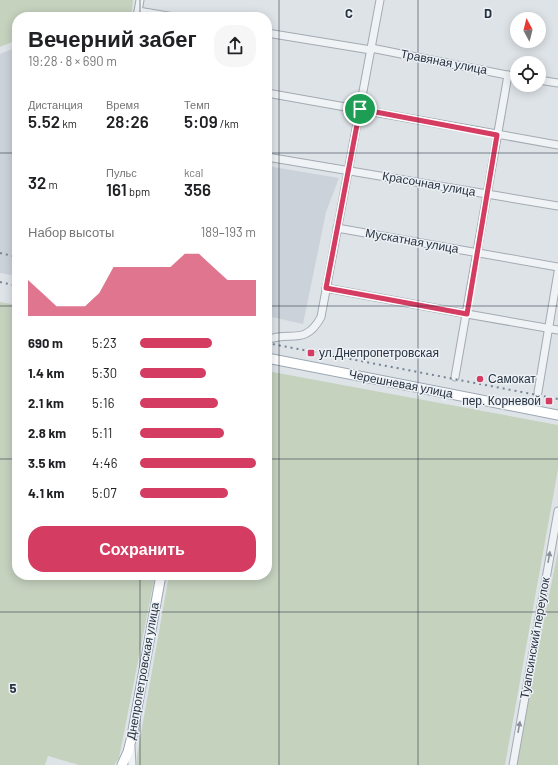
<!DOCTYPE html>
<html lang="ru">
<meta charset="utf-8">
<style>
:root{--surface:#fff;--page:#f6f6f6;--text:#202124;--muted:#757577;--accent:#d43c62}
body{margin:0;font-family:Barlow,sans-serif;background:var(--page);color:var(--text);height:100vh;display:flex;flex-direction:column;font-size:15px;white-space:nowrap}
*{box-sizing:border-box;margin:0}
p{font-size:13px;color:var(--muted)}
.icon{flex:none;width:22px;height:22px;fill:none;stroke:currentColor;stroke-width:2;stroke-linecap:round;stroke-linejoin:round}
.map{position:relative;flex:1;overflow:hidden}
.details{position:absolute;left:12px;top:12px;width:260px;height:568px;display:flex;flex-direction:column;background:var(--surface);border-radius:16px;box-shadow:0 2px 10px #0003}
.details>*{flex:none}
.needle{width:26px;rotate:353deg}
.buttons{position:absolute;left:510px;top:12px;display:grid;gap:8px}
.buttons a{display:grid;place-items:center;width:36px;height:36px;border-radius:50%;background:var(--surface);box-shadow:0 2px 10px #0003;font-size:20px}
.pin{position:absolute;display:grid;place-items:center;width:34px;height:34px;color:#fff;margin:-17px;border:2px solid #fff;border-radius:50%;box-shadow:0 1px 4px #0007}
.round{display:grid;place-items:center;flex:none;width:42px;height:42px;border-radius:16px;background:var(--page)}
.overview{display:flex;align-items:center;justify-content:space-between;height:68px;padding:0 16px}
h1{font-size:22px;font-weight:600;line-height:30px}
.metrics{display:grid;grid-template-columns:repeat(3,1fr);gap:6px;height:68px;padding:4px 16px}
.metrics div{display:grid;align-content:center}
.metrics b{font-size:17px;font-weight:600}
.metrics small{font-size:11px;font-weight:400}
.metrics p{font-size:11px}
.chart{height:112px;padding:8px 16px}
.chart p{display:flex;justify-content:space-between}
.chart svg{width:100%;height:72px;margin-top:4px;fill:var(--accent);opacity:.7}
.action{display:flex;gap:8px;margin-top:auto;padding:8px 16px}
.action a{flex:1;height:46px;border-radius:16px;background:var(--accent);color:#fff;font-size:16px;font-weight:600;line-height:46px;text-align:center}
ul{padding:0 16px;list-style:none;font-size:13px}
li{display:grid;grid-template-columns:64px 48px 1fr;align-items:center;height:30px}
li i{height:10px;border-radius:5px;background:var(--accent)}
.map>svg:first-child{display:block}
.built{fill:#ccd2da}
.green{fill:#c5d2be}
.lines{fill:none;stroke-linecap:round;stroke-linejoin:round}
.minor-casing{stroke:#a3aab2;stroke-width:9}
.major-casing{stroke:#9ca8b4;stroke-width:11}
.minor{stroke:#f0f3f6;stroke-width:7}
.major{stroke:#fff;stroke-width:9}
.rail{stroke:#768492;stroke-width:2;stroke-dasharray:2 4;stroke-linecap:butt}
.oneway{fill:#8b929a}
.route-casing{stroke:#fff;stroke-width:8}
.route{stroke:#d43c62;stroke-width:5}
.grid{fill:none;stroke:#26323f;stroke-width:1;stroke-opacity:0.55}
.poi-dot{fill:#d43c62;stroke:#edf1f6;stroke-width:1.5}
.labels{text-anchor:middle;stroke-width:3;stroke-linejoin:round;paint-order:stroke}
.street-label{font-size:12px;fill:#26323f;stroke:#edf1f6}
.poi-label{font-size:12px;fill:#26323f;stroke:#edf1f6;text-anchor:start}
.grid-label{font-size:13px;text-anchor:middle;font-weight:bold;fill:#26323f;stroke:#edf1f6;stroke-width:3;stroke-linejoin:round;paint-order:stroke}
</style>
<div class="map">
<svg width="558" height="765" viewBox="0 0 558 765">
<rect width="100%" height="100%" fill="#dee3e8"/>
<g class="built">
<path d="M17 47V276L0 273V54Z"/>
<path d="M267 166 339 178 326 212 303 324 267 316Z"/>
</g>
<g class="green">
<path d="M0 0H133L131 17H17V40L0 47Z"/>
<path d="M0 302 17 305V575H155L119 758 114 765H79L48 756 45 765H0Z"/>
<path d="M267 371 558 425V469L505 765H137V756L169 575H267Z"/>
<path d="M558 551V765H515Z"/>
</g>
<g class="lines">
<g class="minor-casing">
<g id="minor">
<path d="M138 11 174 17"/>
<path d="M137 17 140 0"/>
<path d="M267 33 371 50"/>
<path d="M371 48 517 77"/>
<path d="M539 80 558 83"/>
<path d="M267 93 558 145"/>
<path d="M267 157 558 206"/>
<path d="M337 228 558 267"/>
<path d="M326 288 467 314 558 330"/>
<path d="M267 340C289 330 305 347 321 317L380 0"/>
<path d="M455 377 508 75"/>
<path d="M538 392 558 272"/>
<path d="M131 747 132 765"/>
<path d="M513 765 558 511"/>
</g>
</g>
<g class="major-casing">
<g id="major">
<path d="M267 358 558 415"/>
<path d="M122 765 128 752 132 736 161 575"/>
</g>
</g>
<use href="#minor" class="minor"/>
<use href="#major" class="major"/>
<g class="rail">
<path d="M0 253 17 257"/>
<path d="M0 282 17 286"/>
<path d="M267 343 558 399"/>
</g>
</g>
<defs><path id="oneway-solid" d="M-6-.8H1V-3.2L6.5 0L1 3.2V.8H-6Z"/></defs>
<g class="oneway">
<use href="#oneway-solid" transform="translate(549 557) rotate(-80)"/>
<use href="#oneway-solid" transform="translate(519 727) rotate(-80)"/>
</g>
<g class="lines">
<g class="route-casing">
<path id="route" d="M360 109 497 135 467 314 326 288Z"/>
</g>
<use href="#route" class="route"/>
</g>
<path class="grid" d="M140 0V17M279 0V765M418 0V765M0 153H17M267 153H558M0 306H17M267 306H558M0 459H17M267 459H558M140 575V765M0 612H558"/>
<g class="poi-dot">
<rect x="307" y="349" width="8" height="8" rx="2"/>
<circle cx="480" cy="379" r="4"/>
<rect x="545" y="397" width="8" height="8" rx="2"/>
</g>
<g class="labels">
<g class="street-label">
<text transform="translate(444 62) rotate(11)" y="4">Травяная улица</text>
<text transform="translate(429 184) rotate(10)" y="4">Красочная улица</text>
<text transform="translate(412 241) rotate(10)" y="4">Мускатная улица</text>
<text transform="translate(401 384) rotate(11)" y="4">Черешневая улица</text>
<text transform="translate(535 638) rotate(-80)" y="4">Туапсинский переулок</text>
<text transform="translate(143 671) rotate(-80)" y="4">Днепропетровская улица</text>
</g>
<g class="poi-label">
<text x="319" y="357">ул.Днепропетровская</text>
<text x="488" y="383">Самокат</text>
<text x="541" y="405" text-anchor="end">пер. Корневой</text>
</g>
</g>
<g class="grid-label">
<text x="349" y="18">C</text>
<text x="488" y="18">D</text>
<text x="13" y="693">5</text>
</g>
</svg>
<div class="buttons">
<a><svg class="needle" viewBox="-14 -14 28 28"><path d="M0-13l5 13h-10z" fill="#e53935"/><path d="M0 13l5-13h-10z" fill="#757577"/></svg></a>
<a><svg class="icon" aria-label="locate" viewBox="0 0 24 24"><circle cx="12" cy="12" r="6"/><path d="M12 2v4M12 18v4M2 12h4M18 12h4"/></svg></a>
</div>
<div class="pin" style="left:360px;top:109px;background:#1e9e55"><svg class="icon" aria-label="arrive" viewBox="0 0 24 24"><path d="M6 21V4h12l-3 4 3 4H6"/></svg></div>
<section class="details">
<div class="overview"><div><h1>Вечерний забег</h1><p>19:28 · 8 × 690 m</p></div><a class="round"><svg class="icon" aria-label="share" viewBox="0 0 24 24"><path d="M12 15V3M7 8l5-5 5 5M5 13v7h14v-7"/></svg></a></div>
<div class="metrics">
<div><p>Дистанция</p><b>5.52<small> km</small></b></div>
<div><p>Время</p><b>28:26</b></div>
<div><p>Темп</p><b>5:09<small> /km</small></b></div>
</div>
<div class="metrics">
<div><b>32<small> m</small></b></div>
<div><p>Пульс</p><b>161<small> bpm</small></b></div>
<div><p>kcal</p><b>356</b></div>
</div>
<div class="chart"><p><span>Набор высоты</span>189–193 m</p>
<svg viewBox="0 0 160 44" preserveAspectRatio="none"><path d="M0 44V22L10 30L20 38L30 38L40 38L50 30L60 14L70 14L80 14L90 14L100 14L110 6L120 6L130 14L140 22L150 22L160 22V44z"/></svg>
</div>
<ul>
<li><b>690 m</b>5:23<i style="width:62%"></i></li>
<li><b>1.4 km</b>5:30<i style="width:57%"></i></li>
<li><b>2.1 km</b>5:16<i style="width:67%"></i></li>
<li><b>2.8 km</b>5:11<i style="width:72%"></i></li>
<li><b>3.5 km</b>4:46<i style="width:100%"></i></li>
<li><b>4.1 km</b>5:07<i style="width:76%"></i></li>
</ul>
<div class="action"><a>Сохранить</a></div>
</section>
</div>
